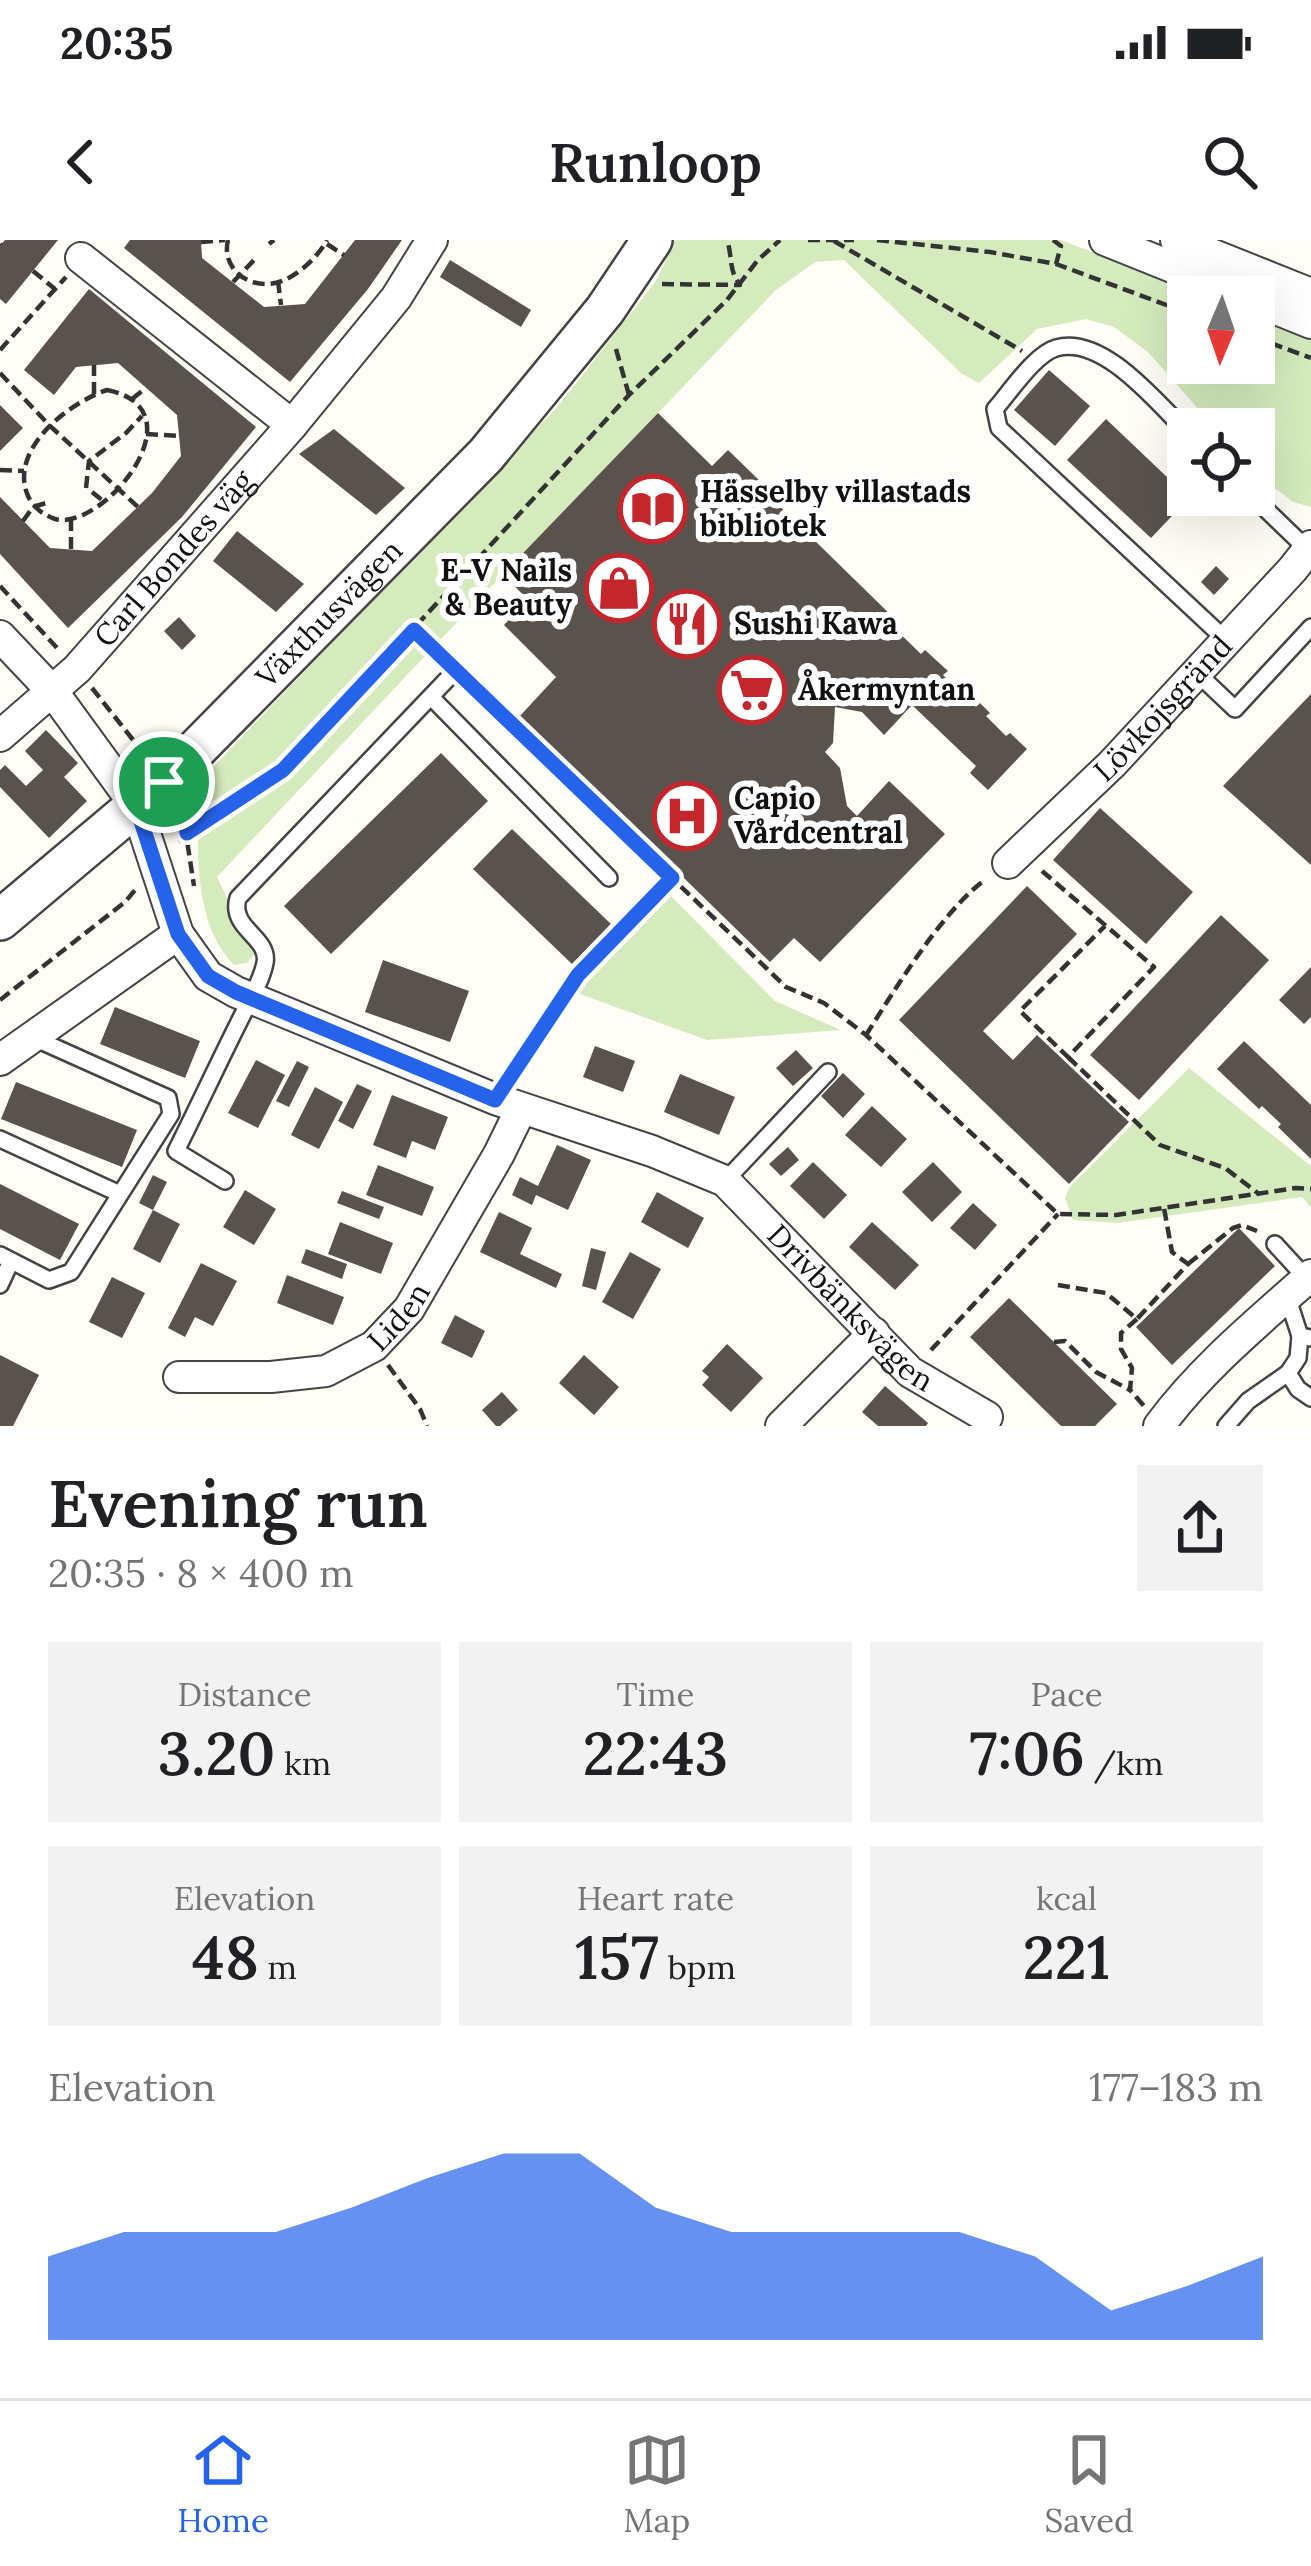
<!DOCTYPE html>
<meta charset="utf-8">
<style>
:root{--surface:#fff;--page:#f2f2f2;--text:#202124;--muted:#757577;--line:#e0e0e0;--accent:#2563eb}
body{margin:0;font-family:Lora,serif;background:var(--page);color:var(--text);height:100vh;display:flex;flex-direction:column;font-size:45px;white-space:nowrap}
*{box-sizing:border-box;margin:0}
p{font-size:39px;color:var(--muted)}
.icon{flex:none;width:66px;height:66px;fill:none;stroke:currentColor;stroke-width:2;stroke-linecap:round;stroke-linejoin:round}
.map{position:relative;height:1186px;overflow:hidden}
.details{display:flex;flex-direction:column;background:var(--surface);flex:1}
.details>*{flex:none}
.needle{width:78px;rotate:182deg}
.tools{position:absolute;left:1167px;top:36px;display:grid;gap:24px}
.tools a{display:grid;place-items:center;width:108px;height:108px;border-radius:0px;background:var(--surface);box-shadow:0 12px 48px #0002;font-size:60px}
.pin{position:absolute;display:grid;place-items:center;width:102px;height:102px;color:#fff;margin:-51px;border:6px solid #fff;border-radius:50%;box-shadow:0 3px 12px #0007}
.round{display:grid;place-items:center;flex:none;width:126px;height:126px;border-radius:0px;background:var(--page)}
.overview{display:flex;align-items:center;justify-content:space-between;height:204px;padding:0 48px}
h1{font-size:66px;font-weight:600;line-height:90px}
.metrics{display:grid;grid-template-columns:repeat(3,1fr);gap:18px;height:204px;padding:12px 48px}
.metrics div{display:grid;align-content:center;border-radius:0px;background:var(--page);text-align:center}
.metrics b{font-size:60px;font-weight:600}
.metrics small{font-size:33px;font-weight:400}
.metrics p{font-size:33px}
.chart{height:336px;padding:24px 48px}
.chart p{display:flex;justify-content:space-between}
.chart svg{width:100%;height:216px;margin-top:12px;fill:var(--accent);opacity:.7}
.status{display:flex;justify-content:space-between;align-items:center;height:84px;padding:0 60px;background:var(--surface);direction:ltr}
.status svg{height:33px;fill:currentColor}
header{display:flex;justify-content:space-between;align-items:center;height:156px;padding:0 48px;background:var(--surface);font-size:54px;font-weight:600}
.dock{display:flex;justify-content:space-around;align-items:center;height:168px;border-top:3px solid var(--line);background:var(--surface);font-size:33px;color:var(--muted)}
.dock a{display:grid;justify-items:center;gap:6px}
.dock .on{color:var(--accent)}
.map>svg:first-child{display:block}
.green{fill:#d5ebbd}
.building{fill:#5a524d}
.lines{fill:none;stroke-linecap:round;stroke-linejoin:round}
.service-casing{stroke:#444;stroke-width:20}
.minor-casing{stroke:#444;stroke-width:34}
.tertiary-casing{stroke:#444;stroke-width:44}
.path{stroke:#333;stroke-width:4.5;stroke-dasharray:12 6;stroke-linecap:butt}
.service{stroke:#fff;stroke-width:15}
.minor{stroke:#fff;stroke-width:30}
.tertiary{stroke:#fff;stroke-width:39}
.route-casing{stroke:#fff;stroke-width:24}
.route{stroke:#2563eb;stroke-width:15}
.labels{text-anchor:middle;stroke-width:12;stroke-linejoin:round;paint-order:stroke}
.poi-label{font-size:30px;font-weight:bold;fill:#111;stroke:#fff;text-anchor:start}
.street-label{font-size:30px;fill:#111;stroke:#fff}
</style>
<div class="status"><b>20:35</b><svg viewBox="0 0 49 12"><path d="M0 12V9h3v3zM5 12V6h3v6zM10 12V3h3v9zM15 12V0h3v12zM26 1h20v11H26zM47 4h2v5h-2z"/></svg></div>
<header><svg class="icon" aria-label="back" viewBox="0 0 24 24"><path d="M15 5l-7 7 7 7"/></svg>Runloop<svg class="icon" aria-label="search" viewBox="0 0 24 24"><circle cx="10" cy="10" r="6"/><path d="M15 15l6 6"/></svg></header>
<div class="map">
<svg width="1311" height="1186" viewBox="0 0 1311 1186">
<rect width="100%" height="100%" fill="#fffdf5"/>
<g class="green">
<path d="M675 0H1061L1208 57H1188V123H1254V75L1311 97V267L1293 262 1254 232V189H1216L1148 112 1114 87 1086 79 1037 89 979 143 962 134 844 20 815 22 776 50 440 400 217 637 254 714 247 723 234 725C190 680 199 602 198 543L559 165 656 41Z"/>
<path d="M666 651 775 761 841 790 707 800 577 753Z"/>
<path d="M1189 828 1311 926V968L1302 957 1117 983 1073 980 1065 958 1069 948Z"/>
</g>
<g class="building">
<path d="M5 0H58L6 64 0 59V6Z"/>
<path d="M130 0H201L202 18 264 67 305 64 355 0H402L368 49 290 142 124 8Z"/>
<path d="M450 20 531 70 521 87 440 37Z"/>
<path d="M89 49 256 187 182 277 68 388 0 314V257L50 308 92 311 152 253 181 216 177 175 118 123 76 127 54 155 24 130Z"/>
<path d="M1049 130 1090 166 1055 206 1014 170Z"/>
<path d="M0 165 23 188 0 211Z"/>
<path d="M658 173 712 226 728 210 769 250 766 253 897 381 892 386 921 414 925 410 948 431 943 435 976 467 979 462 990 473 986 476 1006 496 1010 493 1027 509 988 550 970 533 976 526 912 465 884 495 862 472 835 467 833 503 825 512 840 528 847 566 857 576 889 541 945 594 820 722 794 698 770 722 519 477 556 437 504 385 528 360 503 334Z"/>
<path d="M1106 179 1189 258 1151 298 1067 220Z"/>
<path d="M334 189 405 248 376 275 299 214Z"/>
<path d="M237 291 304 344 276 372 213 321Z"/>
<path d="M1216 326 1229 339 1214 355 1201 342Z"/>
<path d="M179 377 196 396 182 410 164 391Z"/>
<path d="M1311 454V625L1223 546Z"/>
<path d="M46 490 78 523 64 537 87 561 49 598 0 547V530L5 525 26 546 43 530 25 511Z"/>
<path d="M441 513 488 561 331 714 284 666Z"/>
<path d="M1100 568 1193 652 1146 704 1053 620Z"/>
<path d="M512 589 611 684 572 724 473 629Z"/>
<path d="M1027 646 1077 694 983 791 1013 820 1037 795 1129 882 1069 944 899 780Z"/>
<path d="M1221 675 1269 720 1139 860 1090 815Z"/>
<path d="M383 720 469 751 450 802 365 772Z"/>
<path d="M1311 727V777L1304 784 1279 760Z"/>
<path d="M115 767 200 801 185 838 100 804Z"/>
<path d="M1244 801 1311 865V919L1278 887 1281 884 1262 866 1259 869 1217 829Z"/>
<path d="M595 806 635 821 623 852 583 837Z"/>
<path d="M796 810 813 828 793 846 776 828Z"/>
<path d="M256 820 285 835 258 888 228 873Z"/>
<path d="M297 821 309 827 289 867 276 861Z"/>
<path d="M843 833 865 854 843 878 821 856Z"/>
<path d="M680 834 735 857 719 895 664 872Z"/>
<path d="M16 842 137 890 122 927 1 879Z"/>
<path d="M357 844 372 851 353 889 338 881Z"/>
<path d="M315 847 343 862 319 909 291 895Z"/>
<path d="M392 855 448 877 435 910 412 901 406 918 373 905Z"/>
<path d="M872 866 907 899 881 927 845 895Z"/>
<path d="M557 905 591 920 568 970 536 955 532 965 512 955 520 937 538 946Z"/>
<path d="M788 907 799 920 781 936 769 924Z"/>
<path d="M813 922 847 955 824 979 790 946Z"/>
<path d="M933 922 962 952 932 982 902 952Z"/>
<path d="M378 925 434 947 422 976 366 955Z"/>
<path d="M153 935 167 942 153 970 180 984 160 1023 133 1009 153 970 139 963Z"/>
<path d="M0 944 79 984 60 1020 0 989Z"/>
<path d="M245 950 276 969 254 1005 223 987Z"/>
<path d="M342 951 384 967 379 979 337 963Z"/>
<path d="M657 952 704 978 688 1008 641 982Z"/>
<path d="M973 963 997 985 975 1010 950 988Z"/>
<path d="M499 972 532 988 520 1014 562 1034 556 1048 480 1012Z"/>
<path d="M340 982 393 1003 381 1034 328 1014Z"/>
<path d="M872 982 919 1025 895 1050 849 1007Z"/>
<path d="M1239 988 1275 1026 1172 1125 1136 1087Z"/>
<path d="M591 1008 606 1012 596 1050 582 1046Z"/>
<path d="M306 1009 347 1024 342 1039 301 1023Z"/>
<path d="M630 1012 661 1029 633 1079 602 1062Z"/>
<path d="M201 1023 237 1041 213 1086 195 1077 185 1097 168 1088Z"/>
<path d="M287 1035 344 1057 333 1085 277 1063Z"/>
<path d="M112 1037 145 1053 122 1098 89 1082Z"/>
<path d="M1009 1058 1117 1164 1095 1186H1061L970 1097Z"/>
<path d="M455 1075 485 1091 472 1118 441 1103Z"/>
<path d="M727 1104 763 1138 731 1172 702 1145 709 1137 702 1131Z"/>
<path d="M0 1115 39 1135 13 1186H0Z"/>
<path d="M584 1115 619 1147 594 1175 559 1143Z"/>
<path d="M885 1146 928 1183 926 1186H878L862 1172Z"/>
<path d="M502 1152 518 1170 500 1186H496L482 1170Z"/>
</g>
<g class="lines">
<g class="service-casing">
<g id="service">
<path d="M1188 193C1158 164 1103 94 1056 108 1035 114 1010 152 995 169L999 188 1227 401"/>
<path d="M1251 255 1307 309"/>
<path d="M1197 433 1235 469 1311 387"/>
<path d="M431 457 609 638"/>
<path d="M0 899 120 954"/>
<path d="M225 941 176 911C197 869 217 826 238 784 247 765 261 743 265 723 270 697 229 689 238 658L456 430"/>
<path d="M725 941 828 832"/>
<path d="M1275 1004 1307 1039"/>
<path d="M0 1015 49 1040 71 1032 171 874 168 858 34 798"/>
<path d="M0 1045 11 1021"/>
<path d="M1287 1056 1300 1096 1311 1098"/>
<path d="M1288 1133 1298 1149 1311 1158"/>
<path d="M1226 1186 1248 1161 1288 1133 1298 1118 1300 1096"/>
</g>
</g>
<g class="minor-casing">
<g id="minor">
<path d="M1105 0 1247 57"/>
<path d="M1176 0 1311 54"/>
<path d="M81 18 292 185"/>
<path d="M1254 60 1311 83"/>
<path id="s1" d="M0 396 53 452 136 566 178 694 208 736 236 752 495 859 652 911 725 941 910 1132 987 1177"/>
<path id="s2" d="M0 496 77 429 292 185 396 58 432 0"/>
<path id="s3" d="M1008 623 1112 524 1292 330 1311 306"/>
<path d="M0 820 178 694"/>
<path id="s4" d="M179 1137H271L326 1131 374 1106 409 1069 499 914 521 869"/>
<path d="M781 1186 874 1093"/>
<path d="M1159 1186C1201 1129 1258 1082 1311 1035"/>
</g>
</g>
<g class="tertiary-casing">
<g id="tertiary">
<path id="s5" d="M0 680 164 542 486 215 605 70 652 0"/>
</g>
</g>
<g class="path">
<path d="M228 0C222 24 241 44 266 44 289 45 317 19 327 0"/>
<path d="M808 0H854"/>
<path d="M877 0 990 12 1056 24 1188 73"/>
<path d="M1053 0 1061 6 1056 24"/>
<path d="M834 1 1022 111"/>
<path d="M201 2 225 0"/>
<path d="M0 4 1 5"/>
<path d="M269 4 274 0"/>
<path d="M327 4 344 15"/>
<path d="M33 31 55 49"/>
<path d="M278 41 281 65"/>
<path d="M233 42 256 18"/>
<path d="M662 44 740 45C728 29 733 18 727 0"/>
<path d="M1254 97 1311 118"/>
<path d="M616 109 629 155"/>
<path d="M0 110 66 37"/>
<path d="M0 133 49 185 138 267"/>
<path d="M107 150C203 169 103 292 55 279 43 275 33 267 28 256 8 210 68 163 107 150Z"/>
<path d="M94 154V125"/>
<path d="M132 159 146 148"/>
<path d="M146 194 179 196"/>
<path d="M0 230 24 231"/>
<path d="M86 248 89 221 126 193 142 176"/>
<path d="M92 252 103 261"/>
<path d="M71 279V310"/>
<path d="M23 281 33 267 46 263"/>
<path d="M0 346 57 408"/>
<path d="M414 390 443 418"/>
<path d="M469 442 672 638"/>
<path d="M92 448 145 515"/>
<path d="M182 568 194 646"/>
<path d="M179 602 187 593 283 530 629 155 727 60 758 20 780 0"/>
<path d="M1042 631 1154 727 1068 817 1020 771 1105 686"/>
<path d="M0 760 125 662 135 650"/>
<path d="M866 795C896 748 942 671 986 639"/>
<path d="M1068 817 1160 905 1225 928 1259 954"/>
<path d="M510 837 578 735 672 638 786 747 824 763 866 795 1058 974 1116 975 1296 948 1311 949"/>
<path d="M1188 1024 1233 988 1242 985 1257 991"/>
<path d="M1058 1045 1106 1053 1137 1079 1188 1024 1172 1012 1164 968"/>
<path d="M1137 1079 1121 1093V1109L1132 1128 1130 1150 1144 1166"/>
<path d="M1054 1102 1065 1101 1096 1132 1130 1150"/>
<path d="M931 1110 1058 974"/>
<path d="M388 1125 420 1169 427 1186"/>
</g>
<use href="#service" class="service"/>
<use href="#minor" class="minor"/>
<use href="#tertiary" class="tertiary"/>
</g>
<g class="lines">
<g class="route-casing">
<path id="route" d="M414 390 672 638 578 735 495 860 236 752 208 736 178 694 136 566 164 542 182 566 187 593 283 530Z"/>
</g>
<use href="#route" class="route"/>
</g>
<defs>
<g id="library-ring" transform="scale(3.45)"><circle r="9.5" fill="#fff" stroke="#c4262e" stroke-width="1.5"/><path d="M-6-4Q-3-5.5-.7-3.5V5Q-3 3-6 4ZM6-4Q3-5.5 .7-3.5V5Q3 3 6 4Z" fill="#c4262e"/></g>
<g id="shop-ring" transform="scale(3.45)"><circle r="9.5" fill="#fff" stroke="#c4262e" stroke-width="1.5"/><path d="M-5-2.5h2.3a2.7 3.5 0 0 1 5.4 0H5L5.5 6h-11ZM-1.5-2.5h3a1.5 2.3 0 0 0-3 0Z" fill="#c4262e"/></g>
<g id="restaurant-ring" transform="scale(3.45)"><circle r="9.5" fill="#fff" stroke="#c4262e" stroke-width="1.5"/><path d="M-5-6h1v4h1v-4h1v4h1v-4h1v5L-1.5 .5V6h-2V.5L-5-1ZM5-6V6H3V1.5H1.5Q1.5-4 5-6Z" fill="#c4262e"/></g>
<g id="supermarket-ring" transform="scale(3.45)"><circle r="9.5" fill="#fff" stroke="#c4262e" stroke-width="1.5"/><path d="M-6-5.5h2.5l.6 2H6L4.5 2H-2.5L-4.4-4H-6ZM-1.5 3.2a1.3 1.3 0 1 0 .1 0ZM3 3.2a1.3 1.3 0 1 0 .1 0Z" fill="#c4262e"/></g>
<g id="hospital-ring" transform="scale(3.45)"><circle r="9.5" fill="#fff" stroke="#c4262e" stroke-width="1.5"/><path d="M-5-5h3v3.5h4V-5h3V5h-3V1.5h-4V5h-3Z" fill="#c4262e"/></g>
</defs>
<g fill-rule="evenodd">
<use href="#library-ring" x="653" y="269"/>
<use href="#shop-ring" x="619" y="348"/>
<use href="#restaurant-ring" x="687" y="384"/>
<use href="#supermarket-ring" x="752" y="450"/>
<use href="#hospital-ring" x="687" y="576"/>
</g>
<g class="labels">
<g class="poi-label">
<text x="700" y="262">Hässelby villastads<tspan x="700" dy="34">bibliotek</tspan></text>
<text x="572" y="341" text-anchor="end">E-V Nails<tspan x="572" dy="34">&amp; Beauty</tspan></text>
<text x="734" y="394">Sushi Kawa</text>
<text x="798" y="460">Åkermyntan</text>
<text x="734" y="569">Capio<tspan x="734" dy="34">Vårdcentral</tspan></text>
</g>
<g class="street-label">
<text dy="10" stroke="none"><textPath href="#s2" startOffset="249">Carl Bondes väg</textPath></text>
<text dy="10" stroke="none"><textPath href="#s5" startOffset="450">Växthusvägen</textPath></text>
<text dy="10" stroke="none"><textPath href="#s3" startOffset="219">Lövkojsgränd</textPath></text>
<text dy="10" stroke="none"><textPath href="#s1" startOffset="1140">Drivbänksvägen</textPath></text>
<text dy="10" stroke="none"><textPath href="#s4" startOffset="240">Liden</textPath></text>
</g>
</g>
</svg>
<div class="tools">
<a><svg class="needle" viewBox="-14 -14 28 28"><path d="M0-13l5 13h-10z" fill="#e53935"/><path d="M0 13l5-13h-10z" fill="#757577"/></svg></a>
<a><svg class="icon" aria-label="locate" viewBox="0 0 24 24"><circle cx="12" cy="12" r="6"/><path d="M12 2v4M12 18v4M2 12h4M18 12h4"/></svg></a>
</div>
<div class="pin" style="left:164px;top:542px;background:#1e9e55"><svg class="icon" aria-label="arrive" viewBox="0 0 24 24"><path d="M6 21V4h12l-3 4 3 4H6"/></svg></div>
</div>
<section class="details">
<div class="overview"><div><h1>Evening run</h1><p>20:35 · 8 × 400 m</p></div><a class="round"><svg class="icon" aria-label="share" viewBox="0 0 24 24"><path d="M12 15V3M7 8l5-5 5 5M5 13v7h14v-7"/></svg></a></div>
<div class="metrics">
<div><p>Distance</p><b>3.20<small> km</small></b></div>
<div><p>Time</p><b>22:43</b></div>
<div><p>Pace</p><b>7:06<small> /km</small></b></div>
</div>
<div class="metrics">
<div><p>Elevation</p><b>48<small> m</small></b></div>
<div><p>Heart rate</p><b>157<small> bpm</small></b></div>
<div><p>kcal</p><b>221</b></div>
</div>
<div class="chart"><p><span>Elevation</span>177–183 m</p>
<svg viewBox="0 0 160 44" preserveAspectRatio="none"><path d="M0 44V27L10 22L20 22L30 22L40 17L50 11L60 6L70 6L80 17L90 22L100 22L110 22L120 22L130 27L140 38L150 33L160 27V44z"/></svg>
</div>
</section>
<nav class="dock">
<a class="on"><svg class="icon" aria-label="home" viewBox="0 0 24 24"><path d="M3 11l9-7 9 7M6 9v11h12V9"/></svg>Home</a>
<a><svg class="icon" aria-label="map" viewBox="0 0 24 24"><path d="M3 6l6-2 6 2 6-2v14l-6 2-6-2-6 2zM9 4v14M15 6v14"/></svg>Map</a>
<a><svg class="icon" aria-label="saved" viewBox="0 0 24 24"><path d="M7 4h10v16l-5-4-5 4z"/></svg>Saved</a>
</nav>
